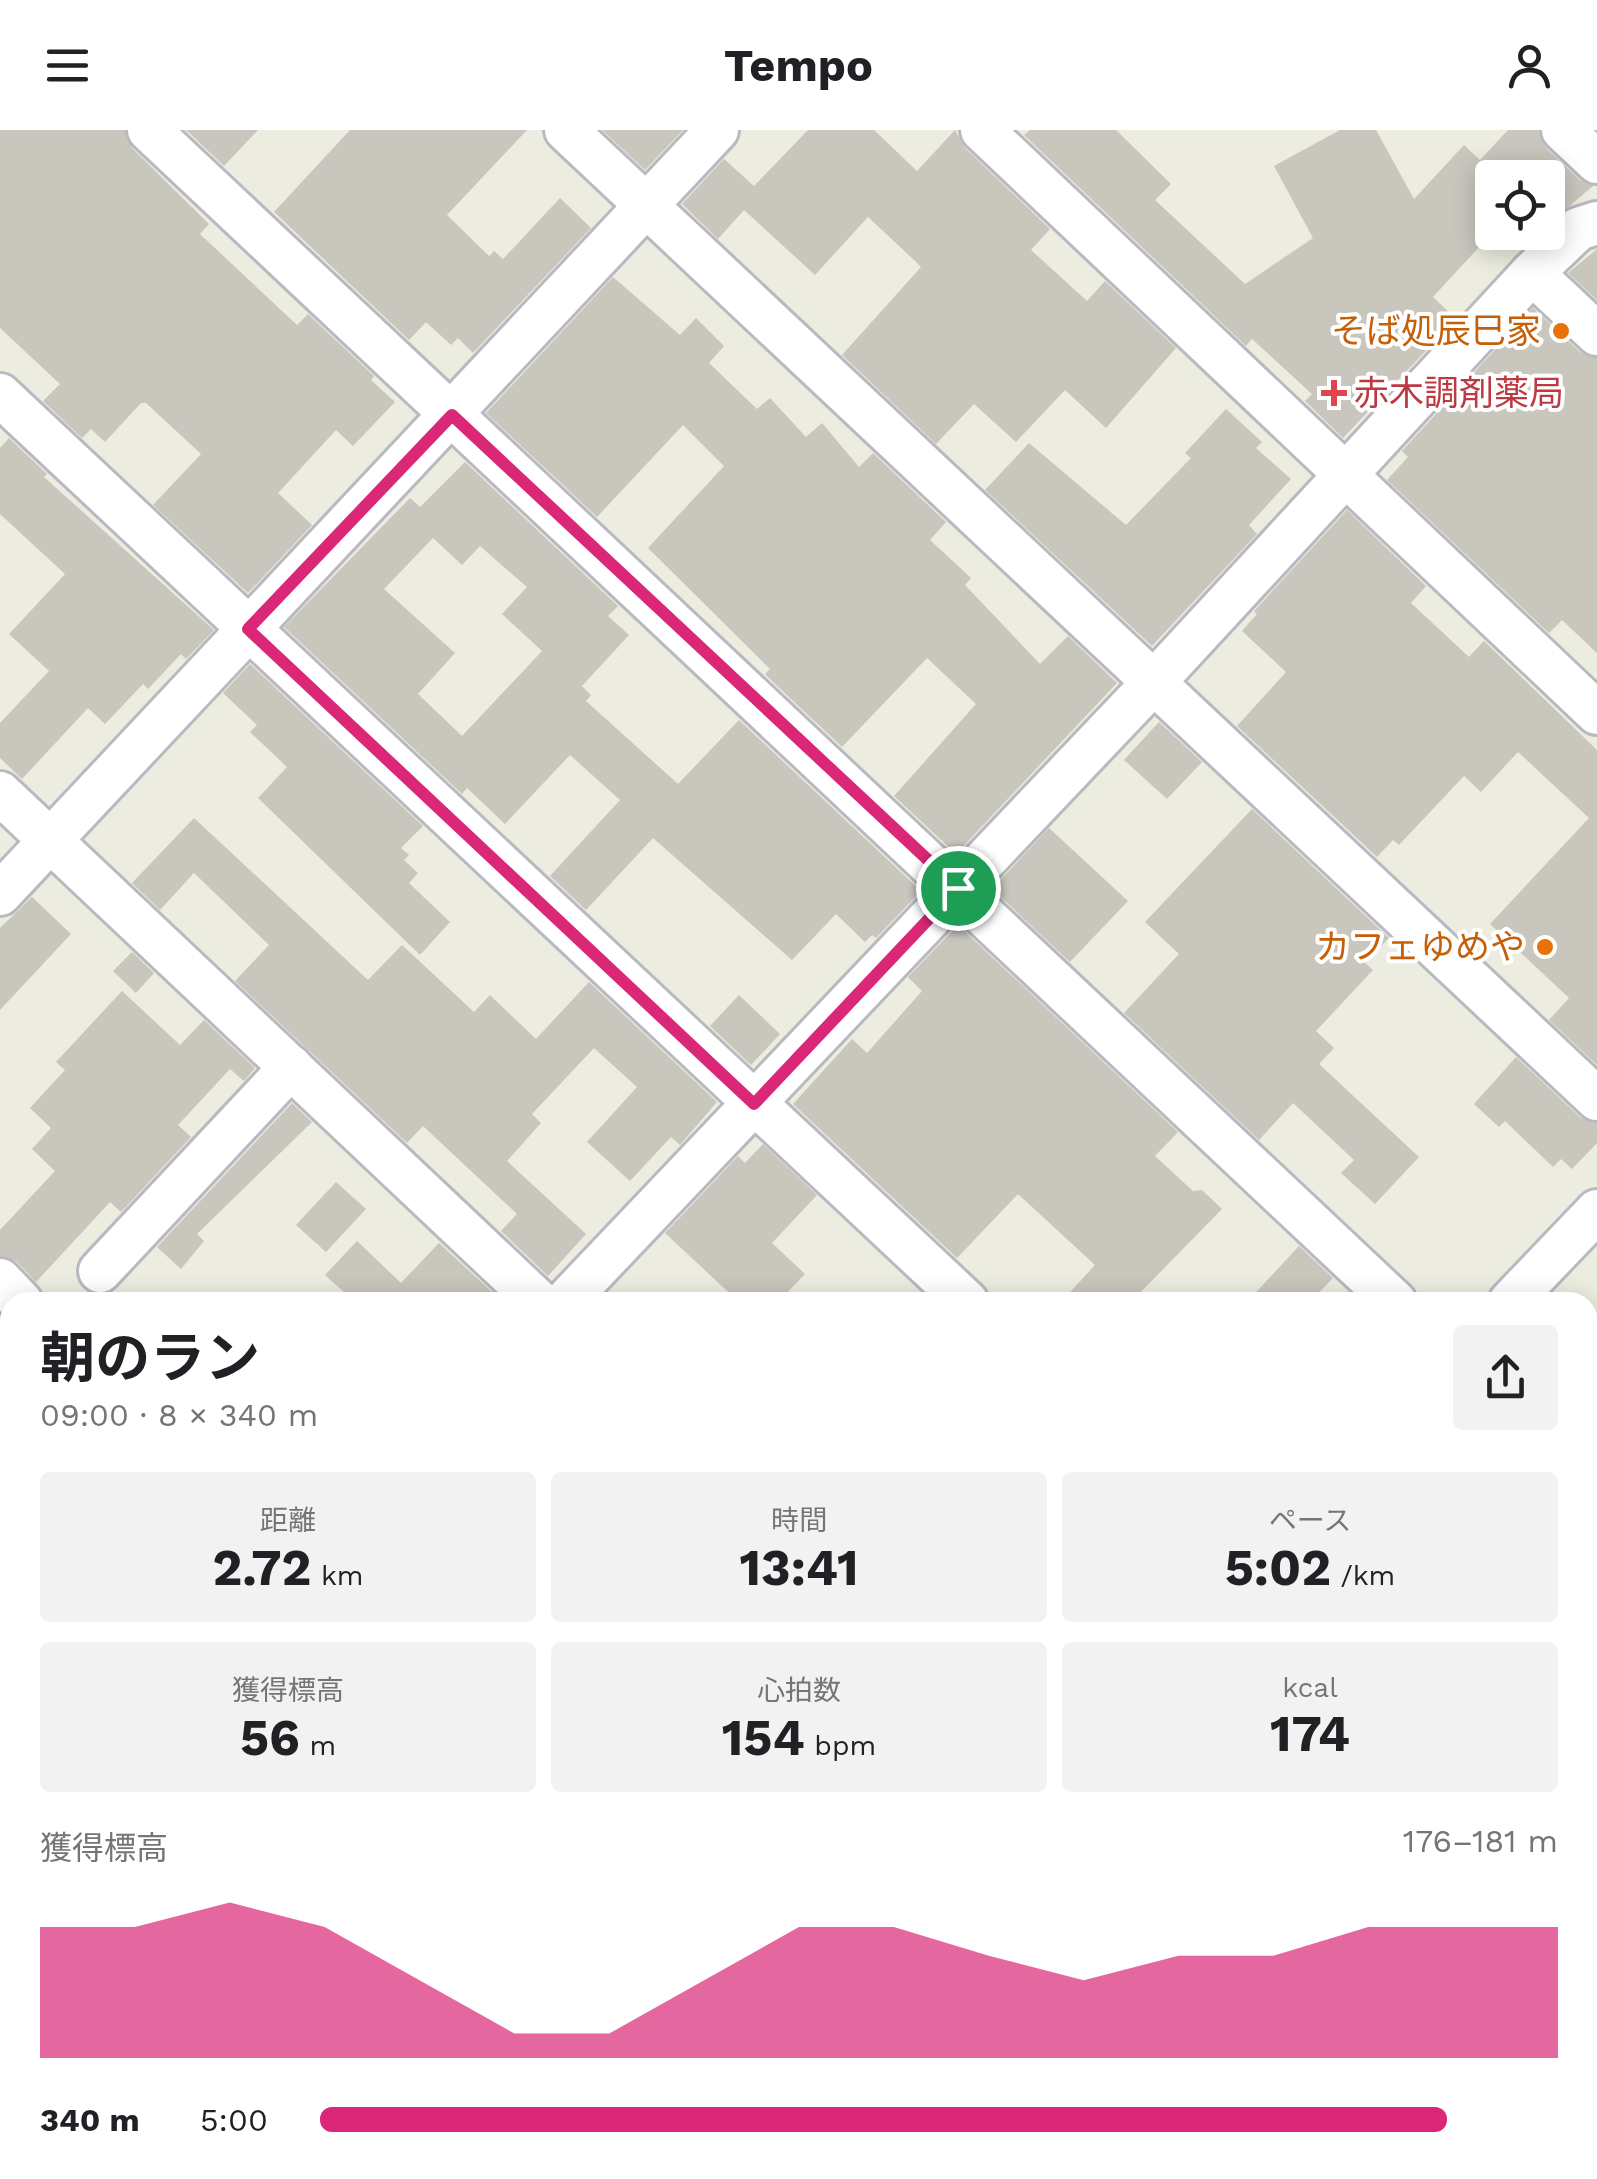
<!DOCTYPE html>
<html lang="ja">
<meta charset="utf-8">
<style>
:root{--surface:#fff;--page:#f2f2f2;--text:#202124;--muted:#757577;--accent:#db2777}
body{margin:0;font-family:"Work Sans","Noto Sans JP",sans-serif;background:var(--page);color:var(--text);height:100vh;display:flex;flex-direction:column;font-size:38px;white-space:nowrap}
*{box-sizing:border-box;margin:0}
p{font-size:32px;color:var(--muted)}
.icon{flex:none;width:55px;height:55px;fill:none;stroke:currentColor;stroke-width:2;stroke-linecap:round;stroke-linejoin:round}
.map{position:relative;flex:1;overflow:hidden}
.side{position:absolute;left:0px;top:1162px;width:1598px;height:888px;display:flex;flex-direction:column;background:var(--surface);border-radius:30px 30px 0 0;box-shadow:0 5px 25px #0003}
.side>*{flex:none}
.tools{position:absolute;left:1475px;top:30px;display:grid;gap:20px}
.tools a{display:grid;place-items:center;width:90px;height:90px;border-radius:10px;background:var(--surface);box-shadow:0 5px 25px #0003;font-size:50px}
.pin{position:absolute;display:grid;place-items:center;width:85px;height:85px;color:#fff;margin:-42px;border:5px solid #fff;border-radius:50%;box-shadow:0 2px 10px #0007}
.round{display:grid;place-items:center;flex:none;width:105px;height:105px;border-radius:10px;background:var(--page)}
.overview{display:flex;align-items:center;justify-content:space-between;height:170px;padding:0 40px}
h1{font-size:55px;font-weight:700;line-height:75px}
.metrics{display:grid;grid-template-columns:repeat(3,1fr);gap:15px;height:170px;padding:10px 40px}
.metrics div{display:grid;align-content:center;border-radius:10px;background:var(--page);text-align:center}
.metrics b{font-size:50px;font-weight:700}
.metrics small{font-size:28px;font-weight:400}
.metrics p{font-size:28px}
.chart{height:280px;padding:20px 40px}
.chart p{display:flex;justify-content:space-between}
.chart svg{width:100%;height:180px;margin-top:10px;fill:var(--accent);opacity:.7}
ul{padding:0 40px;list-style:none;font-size:32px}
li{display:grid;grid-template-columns:160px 120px 1fr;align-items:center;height:75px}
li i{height:25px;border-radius:12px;background:var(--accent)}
header{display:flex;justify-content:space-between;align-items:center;height:130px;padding:0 40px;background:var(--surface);font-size:45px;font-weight:700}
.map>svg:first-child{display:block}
.building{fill:#c8c6bd;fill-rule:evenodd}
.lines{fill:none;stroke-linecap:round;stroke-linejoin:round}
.minor-casing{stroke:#b8bac0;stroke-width:48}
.minor{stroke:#fff;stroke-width:42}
.route-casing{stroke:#fff;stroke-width:20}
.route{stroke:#db2777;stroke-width:12}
.food-dot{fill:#e8710a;stroke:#fff;stroke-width:4}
.health-dot{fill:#e0444e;stroke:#fff;stroke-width:4}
.labels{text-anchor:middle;stroke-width:8;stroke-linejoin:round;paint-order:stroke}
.food-label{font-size:35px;fill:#c56008;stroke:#fff;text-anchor:end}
.health-label{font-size:35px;fill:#be3a42;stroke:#fff;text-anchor:start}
</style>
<header><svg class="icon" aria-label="menu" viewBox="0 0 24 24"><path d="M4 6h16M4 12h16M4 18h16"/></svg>Tempo<svg class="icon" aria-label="person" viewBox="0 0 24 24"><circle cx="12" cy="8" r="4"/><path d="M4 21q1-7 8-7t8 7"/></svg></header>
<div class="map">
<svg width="1597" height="2049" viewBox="0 0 1597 2049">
<rect width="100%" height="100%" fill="#edece0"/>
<g class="building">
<path d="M0 0H125L132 18 209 94 200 104 297 195 308 184 374 246 371 250 395 272 353 316 336 300 278 363 312 395 248 463 153 375 201 324 146 273H141L105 312 91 299 82 308 43 271 60 254 0 198Z"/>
<path d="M186 0H258L224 36Z"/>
<path d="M350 0H527L447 85 489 126 494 121 503 129 560 68 591 98 473 223 458 208 451 215 426 192 409 210 274 82Z"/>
<path d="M602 0H683L645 40Z"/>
<path d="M808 0H874L917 41 955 0 965 18 1050 99 1031 120 1087 171 1105 151 1176 218 1106 298 1065 260 1016 312 974 274 936 314 842 225 921 137 913 129 868 87 815 145 744 80 718 109 682 74 724 29 754 56Z"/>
<path d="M1030 0H1116L1171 54 1155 70 1245 154 1313 108 1274 36 1340 0H1376L1414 69 1464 15 1480 30 1508 0H1539L1546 18 1580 50 1593 56 1548 94V48H1492L1493 102 1433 167 1456 189 1343 308 1305 271 1312 264 1252 209 1246 216 1024 5Z"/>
<path d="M1597 119V170L1568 143Z"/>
<path d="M613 147 680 205 696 188 724 216 709 233 757 279 770 268 806 307 822 293 859 337 873 323 946 392 930 410 971 448 965 455 1040 534 1068 506 1117 553 956 724 894 666 976 574 927 528 842 617 774 553 765 544 770 539 648 418 724 336 683 295 597 387 486 283Z"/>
<path d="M1533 178 1580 222 1597 228V523L1562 490 1549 503 1387 350 1408 327 1402 321Z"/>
<path d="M1226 279 1262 312 1256 318 1291 349 1249 395 1257 404 1152 516 985 360 1029 313 1126 395 1191 328 1185 323Z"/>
<path d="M9 308 47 344 44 347 214 500 186 529 181 524 148 559 143 554 105 594 88 578 22 649 0 628V593L49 541 9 504 65 444 0 384V318Z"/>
<path d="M465 332 618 476 608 486 629 505 582 556 591 565 586 571 678 654 739 590 921 761 876 808 872 805 865 812 836 784 792 830 653 708 586 780 550 746 620 670 570 625 505 694 467 658 462 664 284 497 410 368 420 377ZM433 408 462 435 480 416 527 457 502 484 542 521 462 606 418 564 455 523 384 459Z"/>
<path d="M1347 380 1426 456 1411 473 1469 527 1484 511 1597 620V935L1549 890 1569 868 1490 794 1589 688 1518 622 1481 662 1464 646 1399 715 1393 710 1377 727 1237 596 1286 542 1242 501 1257 484 1254 481Z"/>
<path d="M250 534 423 696 401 718 409 725 404 730 418 743 409 753 450 792 420 825 258 668 287 637 250 602 257 595 223 563Z"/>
<path d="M1159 592 1202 632 1167 669 1124 630Z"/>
<path d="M1252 679 1389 808 1365 833 1373 840 1316 901 1334 918 1319 934 1419 1027 1375 1074 1341 1043 1354 1030 1293 973 1259 1010 1124 883 1179 824 1145 792Z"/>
<path d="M194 688 368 850 402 815 474 882 490 865 536 909 589 852 717 972 680 1015 671 1007 630 1051 587 1012 637 957 594 918 532 984 541 993 507 1031 586 1104 548 1146 501 1101 517 1084 423 996 407 1013 235 851 269 815 194 743 160 780 132 753Z"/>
<path d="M1049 698 1128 771 1070 832 992 759Z"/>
<path d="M32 767 71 804 0 880V798Z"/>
<path d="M958 795 1178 1002 1155 1026 1193 1061 1202 1060 1222 1079 1131 1172H1061L1095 1135 1018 1064 957 1128 793 974 852 909 867 923 922 861 908 847Z"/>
<path d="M132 822 154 843 136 863 113 841Z"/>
<path d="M122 861 180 915 204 890 255 938 244 951 230 939 178 995 191 1007 121 1082 110 1072 36 1152 17 1132 0 1126V1100L55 1041 32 1019 51 998 30 978 65 940 56 932Z"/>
<path d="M739 865 780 904 751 935 710 896Z"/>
<path d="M1516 927 1580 987 1597 993V1013L1572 1039 1561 1029 1553 1037 1505 991 1499 997 1474 974Z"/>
<path d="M292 973 312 992 197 1104 204 1111 181 1139 157 1117Z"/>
<path d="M763 1014 817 1065 772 1113 805 1144 778 1172H739L665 1103 738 1026 745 1033Z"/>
<path d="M336 1052 366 1079 326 1122 296 1095Z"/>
<path d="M357 1111 401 1153 439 1113 503 1172H355L325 1145Z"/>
<path d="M1299 1116 1333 1148 1310 1172H1247Z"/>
</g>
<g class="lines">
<g class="minor-casing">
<g id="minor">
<path d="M149 0 1395 1172"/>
<path d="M566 0 1597 969"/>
<path d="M982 0 1597 583"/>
<path d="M1563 0 1597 32"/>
<path d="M1532 143 1597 204"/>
<path d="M0 265 967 1172"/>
<path d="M0 663 539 1172"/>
<path d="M0 764 717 0"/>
<path d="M100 1141 291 937"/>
<path d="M0 1150 21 1172"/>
<path d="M565 1172 1155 551 1532 143 1578 99 1597 93"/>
<path d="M1510 1172 1597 1081"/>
<path d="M0 1297 10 1307"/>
<path d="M1588 1350 1597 1358"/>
<path d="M0 1484 10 1473"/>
<path d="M0 1554 10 1566"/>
<path d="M1588 1569 1597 1559"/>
<path d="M0 1776 10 1765"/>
<path d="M487 2040 497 2049"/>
<path d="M971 2040 981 2049"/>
<path d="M1472 2040 1482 2049"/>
<path d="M105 2049 113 2040"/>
<path d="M699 2049 708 2040"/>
<path d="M1132 2049 1140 2040"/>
</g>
</g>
<use href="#minor" class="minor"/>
</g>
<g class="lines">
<g class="route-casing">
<path id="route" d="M452 285 958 758 754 974 248 499Z"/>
</g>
<use href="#route" class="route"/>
</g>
<g class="food-dot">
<circle cx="1561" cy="201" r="10"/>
<circle cx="1545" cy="817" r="10"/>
</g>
<path class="health-dot" d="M1329 248h10v10h10v10h-10v10h-10v-10h-10v-10h10z"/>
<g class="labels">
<g class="food-label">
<text x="1541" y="213">そば処辰巳家</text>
<text x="1525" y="829">カフェゆめや</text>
</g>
<g class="health-label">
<text x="1354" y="275">赤木調剤薬局</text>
</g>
</g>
</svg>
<div class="tools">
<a><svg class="icon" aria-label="locate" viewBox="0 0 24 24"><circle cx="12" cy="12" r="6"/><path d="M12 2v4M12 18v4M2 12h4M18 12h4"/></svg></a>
</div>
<div class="pin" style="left:958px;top:758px;background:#1e9e55"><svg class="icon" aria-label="arrive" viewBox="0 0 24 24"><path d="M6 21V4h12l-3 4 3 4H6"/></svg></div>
<section class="side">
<div class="overview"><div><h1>朝のラン</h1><p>09:00 · 8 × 340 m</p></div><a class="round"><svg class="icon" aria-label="share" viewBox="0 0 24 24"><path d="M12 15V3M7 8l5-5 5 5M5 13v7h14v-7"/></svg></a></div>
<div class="metrics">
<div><p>距離</p><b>2.72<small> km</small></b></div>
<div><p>時間</p><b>13:41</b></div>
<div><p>ペース</p><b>5:02<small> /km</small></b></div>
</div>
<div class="metrics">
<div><p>獲得標高</p><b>56<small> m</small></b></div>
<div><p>心拍数</p><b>154<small> bpm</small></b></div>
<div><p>kcal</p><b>174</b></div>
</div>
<div class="chart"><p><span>獲得標高</span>176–181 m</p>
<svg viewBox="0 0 160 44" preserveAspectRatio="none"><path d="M0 44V12L10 12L20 6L30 12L40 25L50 38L60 38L70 25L80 12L90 12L100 19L110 25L120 19L130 19L140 12L150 12L160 12V44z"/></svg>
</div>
<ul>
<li><b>340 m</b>5:00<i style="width:91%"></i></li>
</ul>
</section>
</div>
